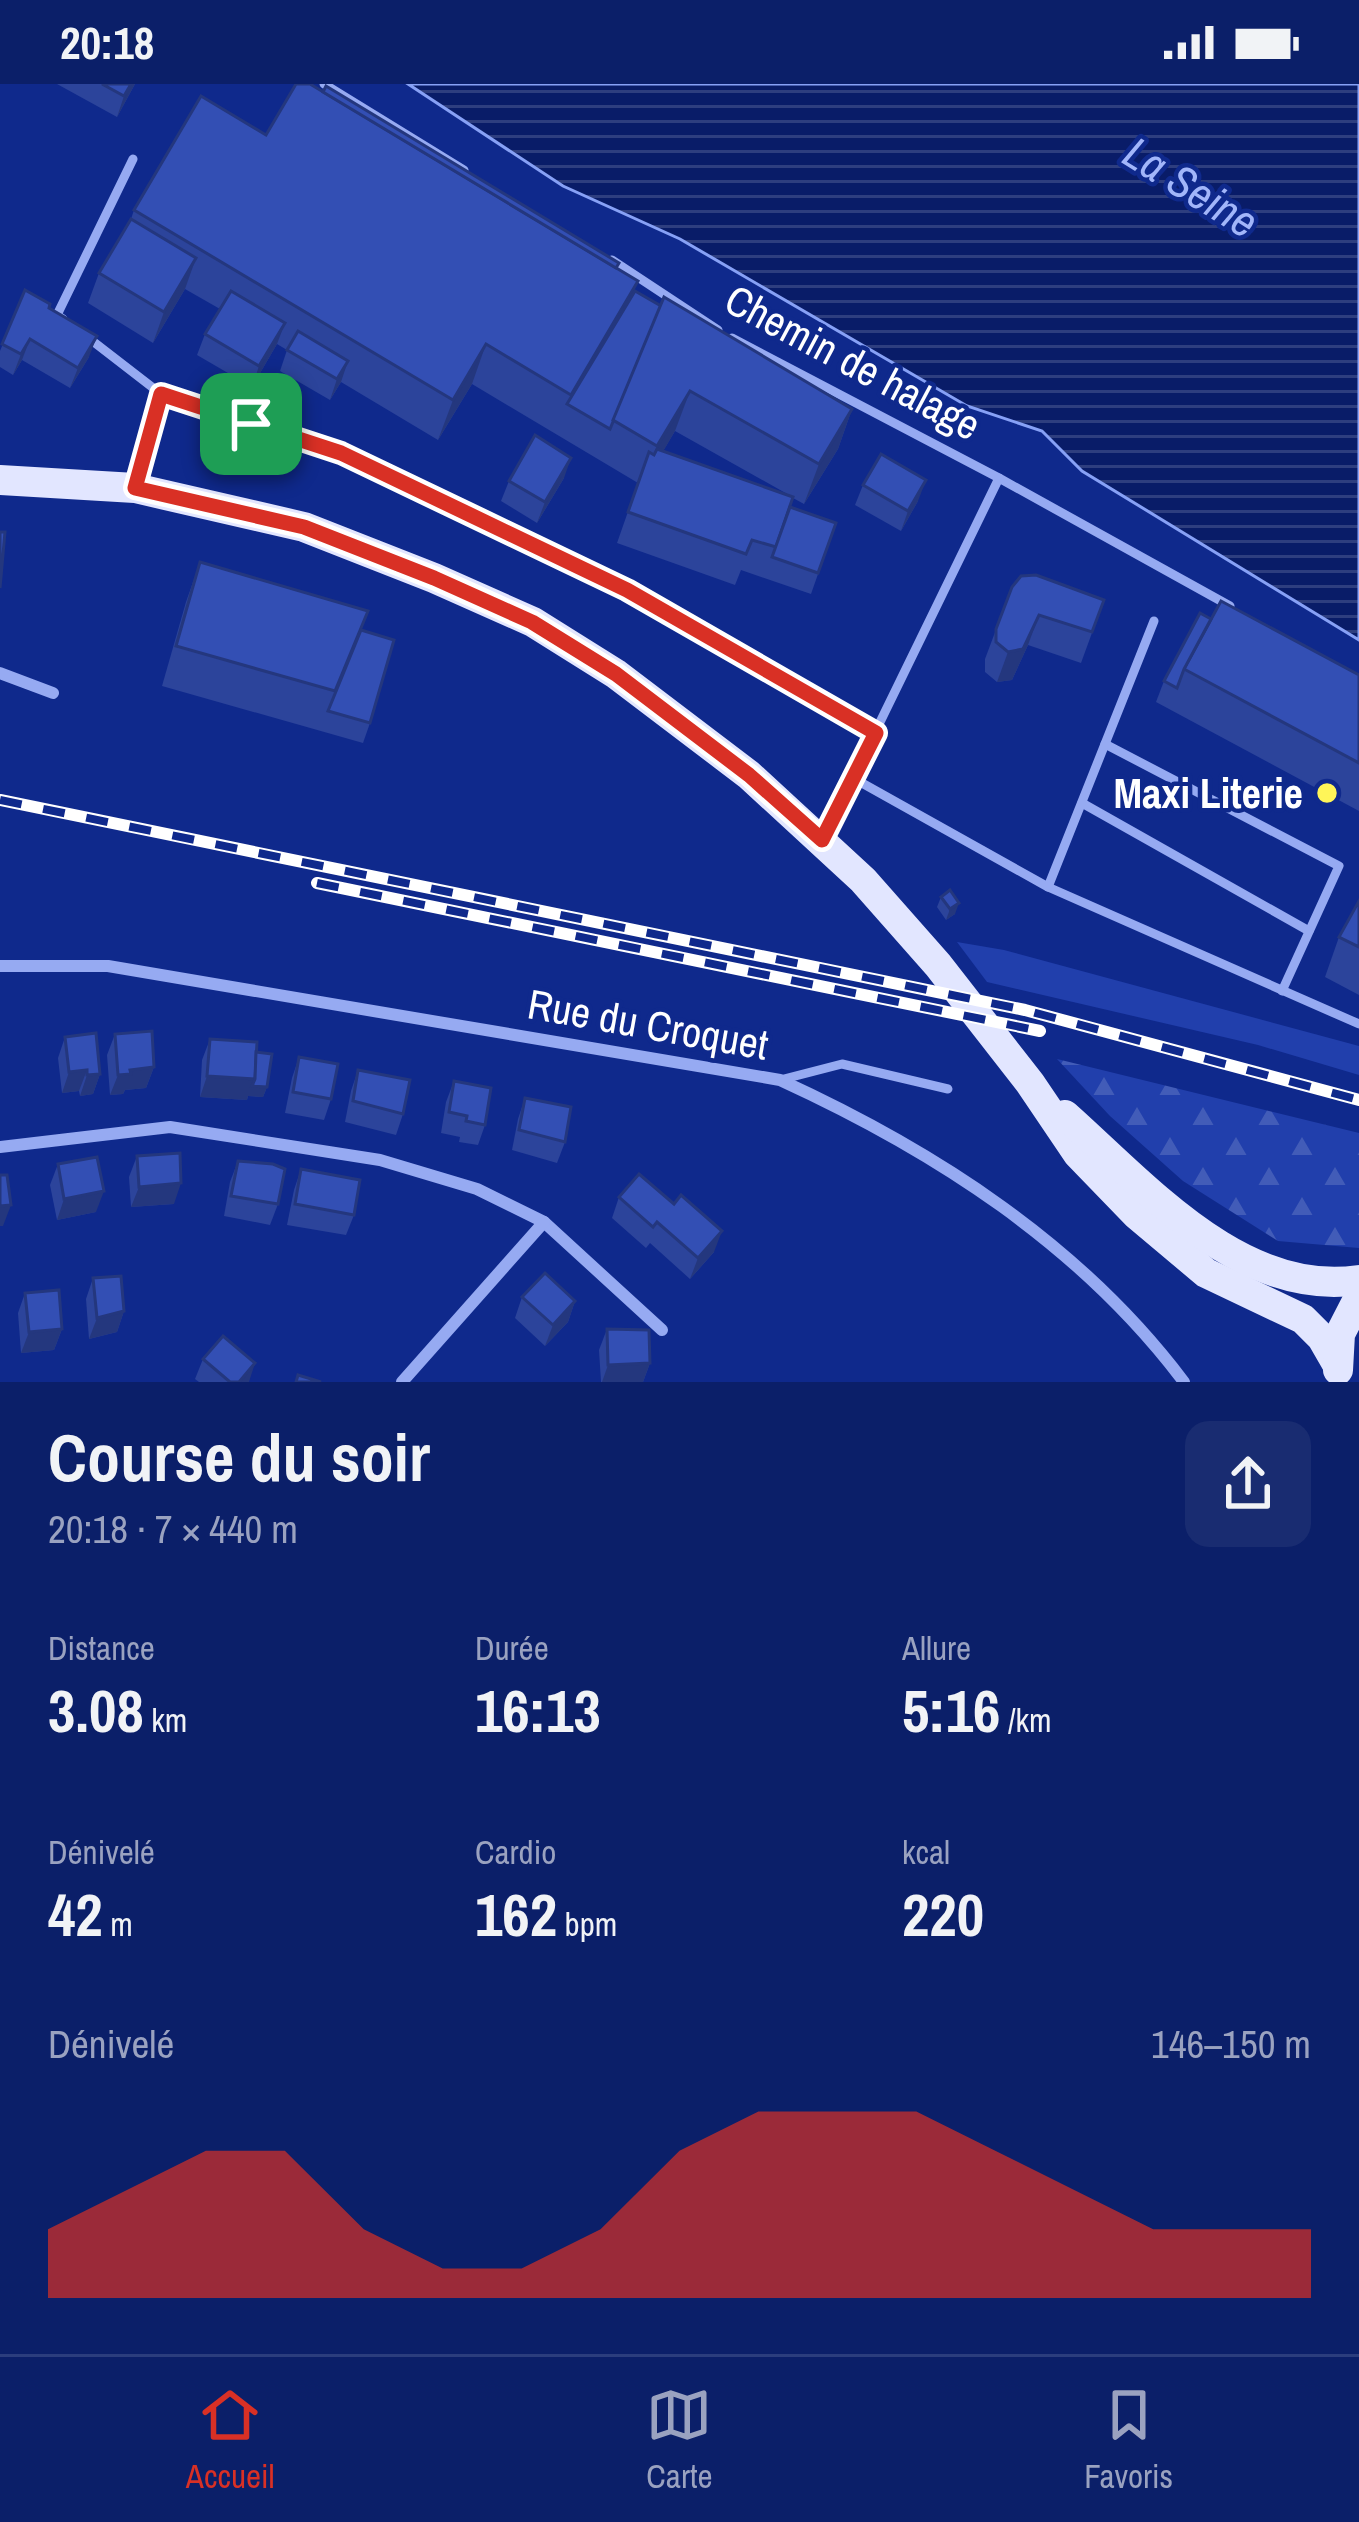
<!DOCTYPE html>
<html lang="fr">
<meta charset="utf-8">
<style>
:root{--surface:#0b1f69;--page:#192c71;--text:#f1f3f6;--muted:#9aa2c0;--line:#2b3d7d;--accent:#d93025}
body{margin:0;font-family:"Archivo Narrow",sans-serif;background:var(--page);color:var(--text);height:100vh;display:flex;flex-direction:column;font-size:45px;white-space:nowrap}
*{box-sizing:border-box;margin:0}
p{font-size:39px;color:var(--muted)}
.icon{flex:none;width:66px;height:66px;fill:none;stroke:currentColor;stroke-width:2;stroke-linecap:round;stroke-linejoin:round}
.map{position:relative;height:1298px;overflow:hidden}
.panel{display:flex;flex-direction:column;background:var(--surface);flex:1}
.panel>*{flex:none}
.pin{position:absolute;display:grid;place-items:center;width:102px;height:102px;color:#fff;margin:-51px;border-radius:24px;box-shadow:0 6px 18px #0006}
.round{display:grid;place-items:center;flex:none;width:126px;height:126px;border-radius:24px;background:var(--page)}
.head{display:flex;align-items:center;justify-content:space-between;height:204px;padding:0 48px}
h1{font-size:66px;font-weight:800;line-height:90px}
.metrics{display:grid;grid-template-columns:repeat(3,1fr);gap:18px;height:204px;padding:12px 48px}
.metrics div{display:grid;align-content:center}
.metrics b{font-size:60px;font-weight:800}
.metrics small{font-size:33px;font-weight:400}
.metrics p{font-size:33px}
.chart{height:336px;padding:24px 48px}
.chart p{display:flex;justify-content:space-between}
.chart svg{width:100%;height:216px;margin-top:12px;fill:var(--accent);opacity:.7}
.status{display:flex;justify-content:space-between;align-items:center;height:84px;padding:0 60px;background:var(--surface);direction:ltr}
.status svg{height:33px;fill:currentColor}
.menu{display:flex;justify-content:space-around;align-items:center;height:168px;border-top:3px solid var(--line);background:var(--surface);font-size:33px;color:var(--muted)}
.menu a{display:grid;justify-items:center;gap:6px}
.menu .active{color:var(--accent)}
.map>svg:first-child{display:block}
.grass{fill:#213fac}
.forest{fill:url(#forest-firs)}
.water{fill:url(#water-rules);stroke:#87a1f6;stroke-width:3}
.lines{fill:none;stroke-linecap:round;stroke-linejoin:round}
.service{stroke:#96aaf2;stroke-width:9}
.minor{stroke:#96aaf2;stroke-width:12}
.primary{stroke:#e2e6ff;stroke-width:30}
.rail-casing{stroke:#fff;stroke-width:12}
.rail{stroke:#0f298c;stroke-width:8;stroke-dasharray:22;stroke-linecap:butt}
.wall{fill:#2c449b;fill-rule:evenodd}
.shaded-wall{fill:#24377e}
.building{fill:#334fb4;stroke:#24377e;stroke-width:3}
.route-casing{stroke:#fff;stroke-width:24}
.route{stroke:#d93025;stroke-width:15}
.poi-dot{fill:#fff558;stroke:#0f298c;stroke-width:4.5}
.labels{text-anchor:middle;stroke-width:9;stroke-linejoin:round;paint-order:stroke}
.street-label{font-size:42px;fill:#fff;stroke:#0f298c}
.poi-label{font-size:42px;font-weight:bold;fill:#fff;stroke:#0f298c;text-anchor:end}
.water-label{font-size:45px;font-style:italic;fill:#a2b6fa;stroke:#0f298c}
</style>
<div class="status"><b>20:18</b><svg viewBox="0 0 49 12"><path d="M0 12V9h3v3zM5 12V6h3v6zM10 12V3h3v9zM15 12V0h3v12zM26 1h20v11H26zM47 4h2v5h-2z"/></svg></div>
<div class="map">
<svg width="1359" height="1298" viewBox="0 0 1359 1298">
<defs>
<pattern id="forest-firs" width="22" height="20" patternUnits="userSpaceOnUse" patternTransform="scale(3)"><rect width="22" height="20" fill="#213fac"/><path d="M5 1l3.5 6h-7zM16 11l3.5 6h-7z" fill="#425cb8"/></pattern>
<pattern id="water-rules" width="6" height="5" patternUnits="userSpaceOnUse" patternTransform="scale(3)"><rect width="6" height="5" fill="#091c68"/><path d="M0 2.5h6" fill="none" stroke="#2e3e7f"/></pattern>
</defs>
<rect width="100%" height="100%" fill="#0f298c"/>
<path class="grass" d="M957 858 1004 866 1359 962V991L1258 961 987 898Z"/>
<path class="forest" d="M1057 975 1359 1049V1164L1278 1157 1183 1097 1110 1032Z"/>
<path class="water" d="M408 0H1359V556L1082 387 1042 347 967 322 680 155 563 102Z"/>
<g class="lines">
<g class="service">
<path d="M324 0 464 86"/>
<path d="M612 176 718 246"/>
<path d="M63 235 57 231 133 75"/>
<path d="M86 252 161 310 136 399"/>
<path d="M732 254 999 394 1230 522"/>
<path d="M161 310 341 369 627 506 876 649"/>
<path d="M1105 660 1339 782 1282 907"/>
<path d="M853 694 1048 803 1359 940"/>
<path d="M1082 719 1309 847"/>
<path d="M825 751 999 394"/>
<path d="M1048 803 1154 537"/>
<path d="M780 996 842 980 948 1005"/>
</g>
<g class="minor">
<path d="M0 589 53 609"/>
<path d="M0 882H108L780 996C935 1067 1081 1161 1184 1298"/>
<path d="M0 1063 170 1043 380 1076 477 1105 544 1138 662 1246"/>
<path d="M402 1298 544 1138"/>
</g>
<g class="primary">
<path d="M0 396 135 404 304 443 434 494 533 538 616 590 749 691 863 796 938 881 1030 999 1078 1070 1137 1131 1206 1189 1303 1235 1322 1254 1337 1280"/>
<path d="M1065 1031C1145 1102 1241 1214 1359 1196"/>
<path d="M1338 1286 1340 1250 1359 1213"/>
</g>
<g class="rail-casing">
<g id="rail">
<path d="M0 716 1025 926 1359 1016"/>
<path d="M317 799 1040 947"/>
</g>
</g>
<use href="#rail" class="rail"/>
</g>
<g class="wall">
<path d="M57 0H135L117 33Z"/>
<path d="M266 51 617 185 635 207 852 325 838 365 804 420 793 414 790 423 836 439 811 510 741 486 735 501 617 459 638 399 472 300 438 356 341 298 330 316 280 287 287 266 277 260 252 303 197 271 205 250 220 225 185 205 153 259 88 219 99 189 131 135 134 126ZM675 347 789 411 663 367Z"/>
<path d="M25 206 49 224 89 273 70 304 22 276 13 291 0 283V267Z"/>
<path d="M564 394 537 439 501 417 509 397Z"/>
<path d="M863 401 918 417 901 447 855 421Z"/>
<path d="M200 478 360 547 370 639 363 659 162 602 186 518Z"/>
<path d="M1012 503 1104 516 1081 579 1028 561 1012 596 997 598 985 588V575Z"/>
<path d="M1211 535 1359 591V727L1156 618 1164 597Z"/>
<path d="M941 813 955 830 946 836 937 823Z"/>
<path d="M1359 817V911L1325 893 1339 853Z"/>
<path d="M115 950 154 983 146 1004 125 1006 123 1010 110 1011 107 971Z"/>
<path d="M65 953 100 990 93 1010 80 1012 79 1007 62 1009 58 974Z"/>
<path d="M210 955 256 968 267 1003 263 1013 248 1012 247 1016 200 1013 202 976Z"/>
<path d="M299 973 331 1015 324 1036 285 1029 292 994Z"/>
<path d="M358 986 403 1030 396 1051 345 1038 351 1007Z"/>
<path d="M454 997 485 1041 478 1061 459 1058 460 1053 441 1049 446 1018Z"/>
<path d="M525 1014 565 1058 557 1079 512 1066 518 1035Z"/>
<path d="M137 1072 174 1120 131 1123 129 1093Z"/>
<path d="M238 1077 278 1120 270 1141 224 1132 230 1098Z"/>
<path d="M58 1080 96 1128 57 1136 50 1101Z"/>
<path d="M301 1085 354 1131 346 1151 287 1141 294 1106Z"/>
<path d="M619 1113 714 1168 690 1195 650 1159 646 1164 612 1134Z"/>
<path d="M93 1194 124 1227 117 1248 89 1255 86 1215Z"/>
<path d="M25 1209 62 1245 54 1266 21 1269 18 1229Z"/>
<path d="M522 1213 575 1217 568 1238 545 1262 515 1234Z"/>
<path d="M607 1245 650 1279 643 1298H601L599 1266Z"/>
<path d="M203 1275 249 1298H199L195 1295Z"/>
</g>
<g class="shaded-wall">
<path d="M131 0H135L117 33 124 12Z"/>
<path d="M196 174 185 205 153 259 164 228Z"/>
<path d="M285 239 277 260 252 303 259 282Z"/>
<path d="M97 252 89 273 70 304 78 284Z"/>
<path d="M30 255 22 276 13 291 21 270Z"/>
<path d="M486 260 472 300 438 356 453 316Z"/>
<path d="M348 277 341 298 330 316 337 295Z"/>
<path d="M690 307 675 347 643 402 657 362Z"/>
<path d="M852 325 838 365 804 420 819 380Z"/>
<path d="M571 374 564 394 537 439 545 418Z"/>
<path d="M926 396 918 417 901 447 908 427Z"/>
<path d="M1039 531 1028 561 1012 596 997 598 1008 568Z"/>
<path d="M959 819 955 830 946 836 950 825Z"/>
<path d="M154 983 146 1004 125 1006 123 1010 110 1011 118 991 130 986Z"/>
<path d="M87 986 79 1007 62 1009 69 988Z"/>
<path d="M100 990 93 1010 80 1012 87 991Z"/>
<path d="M207 992 255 995 267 1003 263 1013 248 1012 247 1016 200 1013Z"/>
<path d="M181 1099 174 1120 131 1123 139 1103Z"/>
<path d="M104 1107 96 1128 57 1136 64 1115Z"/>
<path d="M11 1121 3 1142H0V1122Z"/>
<path d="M722 1147 714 1168 690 1195 698 1174Z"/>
<path d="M575 1217 568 1238 545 1262 553 1241Z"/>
<path d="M124 1227 117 1248 89 1255 97 1234Z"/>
<path d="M62 1245 54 1266 21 1269 29 1248Z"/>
<path d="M255 1279 249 1298H239Z"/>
<path d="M650 1279 643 1298H602L608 1281Z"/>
</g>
<g class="building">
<path d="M102 0H131L124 12Z"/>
<path d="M296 0H310L638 197 571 311 486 260 453 316 134 126 201 12 266 51Z"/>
<path d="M326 2 619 179 616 184 323 8Z"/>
<path d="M131 135 196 174 164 228 99 189Z"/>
<path d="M25 206 50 220 49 224 97 252 78 284 30 255 21 270 2 260Z"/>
<path d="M231 207 285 239 259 282 205 250Z"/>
<path d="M635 207 661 222 610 345 567 320Z"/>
<path d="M664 213 852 325 819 380 690 307 657 362 613 336Z"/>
<path d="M298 247 348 277 337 295 287 266Z"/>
<path d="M535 351 571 374 545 418 509 397Z"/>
<path d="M657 365 793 413 776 463 752 456 746 470 628 428 649 368 654 371Z"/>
<path d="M881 370 926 396 908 427 863 401Z"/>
<path d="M790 423 836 439 818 489 772 473Z"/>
<path d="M0 448H5L0 504Z"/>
<path d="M200 478 368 527 335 607 176 562Z"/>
<path d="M1036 491 1104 516 1092 548 1039 531 1023 565 1008 568 996 558V545L1012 503 1021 492Z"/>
<path d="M1221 517 1359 591V679L1184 585Z"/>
<path d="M1200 529 1211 535 1184 585 1177 604 1164 597Z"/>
<path d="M361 546 394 556 370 639 328 627Z"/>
<path d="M950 806 959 819 950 825 941 813Z"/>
<path d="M1359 817V863L1339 853Z"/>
<path d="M152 947 154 983 130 986 131 990 118 991 115 950Z"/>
<path d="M96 949 100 990 87 991V986L69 988 65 953Z"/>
<path d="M210 955 257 958 255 995 207 992Z"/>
<path d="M256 968 272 970 267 1003 252 1002 255 995Z"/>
<path d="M299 973 338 980 331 1015 293 1008Z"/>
<path d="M358 986 410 996 403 1030 353 1017Z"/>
<path d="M454 997 491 1004 485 1041 466 1037 467 1032 449 1028Z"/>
<path d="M525 1014 571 1023 565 1058 519 1046Z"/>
<path d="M180 1069 181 1099 139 1103 137 1072Z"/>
<path d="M97 1073 104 1107 64 1115 58 1080Z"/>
<path d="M238 1077 273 1080 285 1085 278 1120 231 1112Z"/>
<path d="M301 1085 360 1096 354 1131 295 1120Z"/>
<path d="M639 1090 674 1120 681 1111 722 1147 698 1174 657 1138 653 1143 619 1113Z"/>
<path d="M0 1091H7L11 1121 0 1122Z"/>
<path d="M545 1189 575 1217 553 1241 522 1213Z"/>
<path d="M121 1192 124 1227 97 1234 93 1194Z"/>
<path d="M59 1206 62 1245 29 1248 25 1209Z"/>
<path d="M607 1245 649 1246 650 1279 608 1281Z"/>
<path d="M223 1252 255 1279 239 1298H230L203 1275Z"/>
<path d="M298 1291 321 1298H296Z"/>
</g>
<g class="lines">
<g class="route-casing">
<path id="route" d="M161 310 341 369 627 506 876 649 822 756 749 691 616 590 532 538 434 494 304 443 135 404Z"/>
</g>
<use href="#route" class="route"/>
</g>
<circle class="poi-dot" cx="1327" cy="709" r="12"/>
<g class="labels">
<g class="street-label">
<text transform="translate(853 278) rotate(28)" y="15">Chemin de halage</text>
<text transform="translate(648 940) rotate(10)" y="15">Rue du Croquet</text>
</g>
<g class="poi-label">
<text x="1303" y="724">Maxi Literie</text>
</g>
<g class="water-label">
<text transform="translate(1191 103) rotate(32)" y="16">La Seine</text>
</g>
</g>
</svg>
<div class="pin" style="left:251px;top:340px;background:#1e9e55"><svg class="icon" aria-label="arrive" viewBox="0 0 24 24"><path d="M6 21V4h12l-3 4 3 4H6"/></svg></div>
</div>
<section class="panel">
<div class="head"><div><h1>Course du soir</h1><p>20:18 · 7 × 440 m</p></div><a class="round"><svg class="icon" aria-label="share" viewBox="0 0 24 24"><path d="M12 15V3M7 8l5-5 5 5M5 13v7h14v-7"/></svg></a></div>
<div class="metrics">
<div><p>Distance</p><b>3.08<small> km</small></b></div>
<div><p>Durée</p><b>16:13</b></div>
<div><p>Allure</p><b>5:16<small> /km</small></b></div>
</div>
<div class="metrics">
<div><p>Dénivelé</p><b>42<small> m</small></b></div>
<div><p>Cardio</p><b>162<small> bpm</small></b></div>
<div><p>kcal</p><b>220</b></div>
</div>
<div class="chart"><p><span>Dénivelé</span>146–150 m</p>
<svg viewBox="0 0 160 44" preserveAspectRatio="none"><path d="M0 44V30L10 22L20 14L30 14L40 30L50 38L60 38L70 30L80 14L90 6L100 6L110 6L120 14L130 22L140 30L150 30L160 30V44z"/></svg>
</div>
</section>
<nav class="menu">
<a class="active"><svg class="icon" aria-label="home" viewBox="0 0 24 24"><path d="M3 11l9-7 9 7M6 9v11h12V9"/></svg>Accueil</a>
<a><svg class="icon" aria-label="map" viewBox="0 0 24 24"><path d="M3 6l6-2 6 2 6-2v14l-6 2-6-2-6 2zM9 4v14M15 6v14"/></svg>Carte</a>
<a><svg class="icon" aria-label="saved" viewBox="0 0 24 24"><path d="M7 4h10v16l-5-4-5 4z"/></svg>Favoris</a>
</nav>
